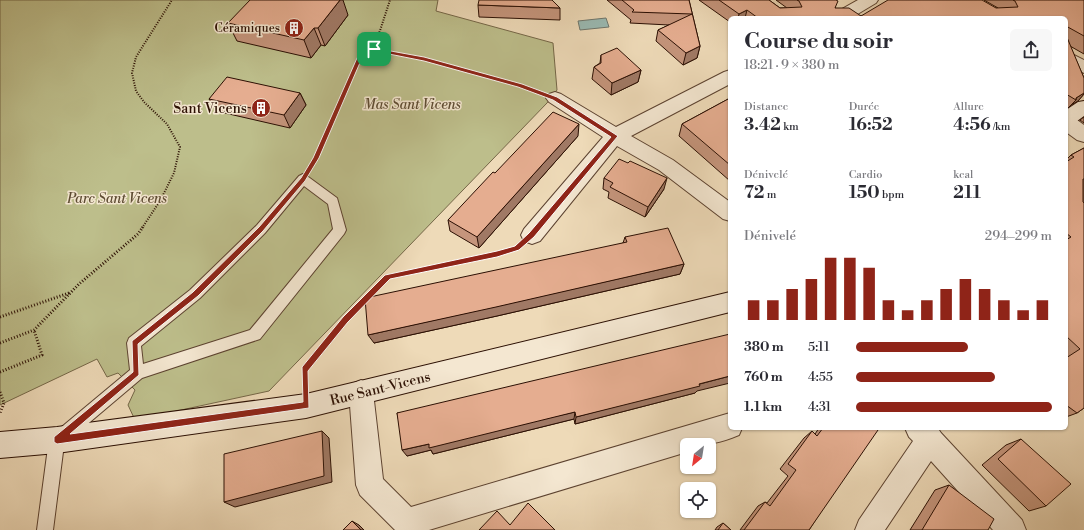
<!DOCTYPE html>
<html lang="fr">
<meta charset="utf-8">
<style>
:root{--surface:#fff;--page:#f7f7f7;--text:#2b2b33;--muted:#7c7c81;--accent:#8f2418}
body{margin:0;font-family:"Libre Bodoni",serif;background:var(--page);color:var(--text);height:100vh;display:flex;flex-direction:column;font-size:15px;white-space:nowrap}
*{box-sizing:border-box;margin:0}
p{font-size:13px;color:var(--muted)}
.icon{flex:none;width:22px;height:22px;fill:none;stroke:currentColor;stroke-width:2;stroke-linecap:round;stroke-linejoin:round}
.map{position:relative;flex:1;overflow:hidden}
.details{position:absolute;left:728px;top:16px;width:340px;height:414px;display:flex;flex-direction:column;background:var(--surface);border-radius:6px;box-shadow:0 1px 3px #0004}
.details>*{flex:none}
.needle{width:26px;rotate:210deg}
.buttons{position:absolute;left:680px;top:438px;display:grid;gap:8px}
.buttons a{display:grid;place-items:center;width:36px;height:36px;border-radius:6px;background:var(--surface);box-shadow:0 1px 3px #0004;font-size:20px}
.pin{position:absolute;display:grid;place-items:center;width:34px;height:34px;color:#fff;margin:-17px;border-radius:8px;box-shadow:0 2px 6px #0006}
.round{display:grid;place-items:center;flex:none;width:42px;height:42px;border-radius:6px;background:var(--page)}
.overview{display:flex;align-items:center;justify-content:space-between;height:68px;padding:0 16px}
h1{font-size:22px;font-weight:800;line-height:30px}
.figures{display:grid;grid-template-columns:repeat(3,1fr);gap:6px;height:68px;padding:4px 16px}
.figures div{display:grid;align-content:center}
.figures b{font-size:17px;font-weight:800}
.figures small{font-size:11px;font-weight:400}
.figures p{font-size:11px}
.chart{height:112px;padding:8px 16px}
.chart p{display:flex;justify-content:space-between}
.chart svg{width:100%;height:72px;margin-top:4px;stroke:var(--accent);stroke-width:6}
ul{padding:0 16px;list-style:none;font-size:13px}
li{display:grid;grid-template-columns:64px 48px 1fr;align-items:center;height:30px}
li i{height:10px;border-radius:5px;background:var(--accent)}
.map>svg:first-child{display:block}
.green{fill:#bdbe8b;stroke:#746647}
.water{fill:#9abab3;stroke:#6e766d}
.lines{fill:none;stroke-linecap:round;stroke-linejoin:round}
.service-casing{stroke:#5c4230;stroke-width:2}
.minor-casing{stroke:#5c4230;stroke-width:2}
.secondary-casing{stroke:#2b0f03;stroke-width:2}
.path-far1{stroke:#2b0f03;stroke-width:2;stroke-dasharray:1 1.5;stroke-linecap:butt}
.path{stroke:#2b0f03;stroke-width:3;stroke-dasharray:1 2;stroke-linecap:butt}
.service{fill:#f4e7d1;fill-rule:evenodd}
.minor{fill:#f4e7d1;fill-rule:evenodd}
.secondary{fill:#f4e7d1;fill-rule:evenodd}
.wall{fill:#c5957c;stroke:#2b0f03}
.shaded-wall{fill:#a07965;stroke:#2b0f03}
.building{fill:#e5ad90;stroke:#2b0f03}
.route{fill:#8f2418;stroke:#fff;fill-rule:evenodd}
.labels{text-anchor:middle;stroke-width:3;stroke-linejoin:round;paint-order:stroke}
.far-poi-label{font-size:12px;fill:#2b0f03;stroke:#f4e7d1;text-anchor:end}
.park-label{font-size:14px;font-style:italic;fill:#5e4c33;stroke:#f4e7d1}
.poi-label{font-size:14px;fill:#2b0f03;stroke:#f4e7d1;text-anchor:end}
.street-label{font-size:14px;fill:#2b0f03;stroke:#f4e7d1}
</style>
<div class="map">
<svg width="1084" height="530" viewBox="0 0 1084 530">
<rect width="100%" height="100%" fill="#eedab8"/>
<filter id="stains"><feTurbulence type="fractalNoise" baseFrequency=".005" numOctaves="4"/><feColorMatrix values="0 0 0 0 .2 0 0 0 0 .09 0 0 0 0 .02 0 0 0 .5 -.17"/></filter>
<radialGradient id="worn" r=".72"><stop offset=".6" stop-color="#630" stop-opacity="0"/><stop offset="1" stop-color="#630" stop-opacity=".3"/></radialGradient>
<path class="green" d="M0 0H438L436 11 553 43 557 90 547 103 269 391 135 420 128 405 135 390 118 373 107 377 97 359 0 405Z"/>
<path class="water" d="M606 18 609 27 580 30 578 21Z"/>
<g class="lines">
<g class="service-casing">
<path id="service" d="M303 174 307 176 337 198 346 230 344 234 260 339 142 378 64 444 53 530H37L49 440 52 435 130 370 127 343 129 338 190 290 257 225 299 176ZM304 186 328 204 333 229 250 330 143 364 141 346 200 298 265 233Z"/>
</g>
<g class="minor-casing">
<g id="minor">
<path d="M858 0H878L876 3 851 18H831L833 14Z"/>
<path d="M1066 51 1084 60V73L1066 64Z"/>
<path d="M730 70V84L631 136 673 160 730 202V221L723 219 659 170 617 146 540 241 532 244 524 241 521 235 524 229 603 137 549 102 546 98 549 94 555 92 561 94 616 127 724 72Z"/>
<path d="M1066 115 1073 117 1084 125V142L1077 140 1066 132Z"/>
<path d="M361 380 370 384 373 392 383 479 411 507 730 413V428H742L739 435C720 443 708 445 687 445V452L429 530H395L360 495 356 485 349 392 352 384Z"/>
<path d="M905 428H936L939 430 941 433 1022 520 1026 530H993L931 461 885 530H855L859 520 913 441 909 437Z"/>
</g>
</g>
<g class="secondary-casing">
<g id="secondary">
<path d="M1084 101V116L1073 124 1066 126V110L1078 102Z"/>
<path d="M730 292V312L306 418 57 453 0 458V432L57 427 306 394Z"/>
</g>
</g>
<g class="path-far1">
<path d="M374 49 390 0"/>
<path d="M313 164 359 58 365 51 372 49 424 59 533 90"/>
<path d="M142 228 160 201 174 173 180 147 167 124 144 102 136 91 132 73 136 57 172 0"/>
</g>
<g class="path">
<path d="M0 317 69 293"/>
<path d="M0 343 34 330 79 284 138 234 143 227"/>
<path d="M0 372 42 355 34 330"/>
<path d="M305 379 304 369 345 319 388 277 497 254 513 249"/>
<path d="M0 392 4 403 0 413"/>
</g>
<use href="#service" class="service"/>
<use href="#minor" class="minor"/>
<use href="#secondary" class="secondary"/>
</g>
<g class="wall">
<path d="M607 0H689L700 46 697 58 683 65 656 41 658 30 669 25 630 23 631 20Z"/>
<path d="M699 0H769L780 8H787L776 0H836L835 8 861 16 998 8 984 0H1084V54L1070 46 1084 78V94L1078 101 1071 105 1066 110V18H730V22Z"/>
<path d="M478 5 560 8V20L479 17Z"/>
<path d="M348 15 325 46 321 45 311 58 237 41 228 23Z"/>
<path d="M601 55 641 70 638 82 611 95 592 79 594 67 600 63Z"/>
<path d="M300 93 306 105 290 128 216 111 209 99Z"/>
<path d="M730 98V181L679 136 682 124Z"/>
<path d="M1084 117V123L1080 120Z"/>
<path d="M578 136 479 248 450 231 448 220 495 173Z"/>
<path d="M1084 148V408L1077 413 1066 417V160L1071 155Z"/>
<path d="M604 178 664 189 645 217 608 198 609 192 603 189Z"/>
<path d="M625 237 684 264 680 274 497 316 374 343 623 243Z"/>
<path d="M697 391 695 393 575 424 574 419 433 454 431 450 407 456 397 413Z"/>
<path d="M819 428H876L809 530H740L758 506 765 502 767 503 788 476 780 469 804 438 812 431 815 434Z"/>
<path d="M1021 439 1046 506 1029 511 982 465 1006 445Z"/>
<path d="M949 485 988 530H910L935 490Z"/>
<path d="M723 523 731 530H715L717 527Z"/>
</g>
<g class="shaded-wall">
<path d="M340 0H343L348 15 325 46 318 28Z"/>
<path d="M747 10 745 18H738L739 14Z"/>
<path d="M314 28 321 45 311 58 304 40Z"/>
<path d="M700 46 697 58 683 65 686 53Z"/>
<path d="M641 70 638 82 611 95 612 83Z"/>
<path d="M300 93 306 105 290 128 284 115Z"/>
<path d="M1084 93V94L1078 101 1071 105 1076 100V98Z"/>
<path d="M579 124 578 136 479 248 477 237Z"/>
<path d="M667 178 664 189 645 217 648 207Z"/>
<path d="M684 264 680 274 497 316 374 343 368 335Z"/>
<path d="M730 376V383L697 391 695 393 575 424 576 417Z"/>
<path d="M575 412 574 419 433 454 431 450 407 456 402 450Z"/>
<path d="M322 431 329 438 332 482 235 507 224 502Z"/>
<path d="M352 521 359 525 364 530H361Z"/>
</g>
<g class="building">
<path d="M250 0H340L318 28H314L304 40 228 23Z"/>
<path d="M479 0H552L560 8 478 5Z"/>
<path d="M622 0H689L700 46 686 53 658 30 692 14 632 12 634 10Z"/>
<path d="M719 0H769L780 8 802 7 799 1 797 0H836L838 1 835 8H849L861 16 888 0H982L996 8 1018 7 1015 1 1013 0H1084V36L1066 26V18H758L747 10 739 14Z"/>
<path d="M1066 35 1084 78V93L1076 98V100L1066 94Z"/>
<path d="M617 48 641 70 612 83 594 67 601 63V55Z"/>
<path d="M227 77 300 93 284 115 209 99Z"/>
<path d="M730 98V165L682 124Z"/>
<path d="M553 112 579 124 477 237 448 220 493 172 495 173Z"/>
<path d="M1084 148V179H1083V202L1084 203V408L1077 413 1066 405V358L1080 349 1066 336V240L1071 237 1066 233V162L1074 157 1071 155Z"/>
<path d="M619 159 628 163 630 161 667 178 648 207 610 187 613 183 604 178Z"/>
<path d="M668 228 684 264 496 307 368 335 365 298 627 242 625 237Z"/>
<path d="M730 334V376L699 384 700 386 576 417 575 412 429 448V444L402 450 397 413Z"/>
<path d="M823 428H876L878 430 809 530H744L765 502 770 506 796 470 788 464 812 431 817 436Z"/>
<path d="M322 431 324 476 224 502V454Z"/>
<path d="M1021 439 1071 484 1046 506 998 459Z"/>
<path d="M949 485 994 519 988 530H922Z"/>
<path d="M528 503 555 530H479L497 511 510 525Z"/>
<path d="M352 521 361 530H343Z"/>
<path d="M723 523 731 530H718Z"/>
</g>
<path class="route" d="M374 48 424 57 522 84 557 97 618 136 534 237 519 250 497 257 390 279 348 322 308 371 309 408 57 444 54 442V437L133 372 132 341 193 292 259 227 301 178 313 158 357 58 363 50ZM374 51 424 61 518 87 553 100 611 137 529 233 515 246 497 251 385 275 343 317 302 367 303 402 70 434 139 375 138 344 198 296 263 231 305 181 319 158 362 58 366 52Z"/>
<defs>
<g id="building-disc" transform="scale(1)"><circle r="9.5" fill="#8f2418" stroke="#f4e7d1"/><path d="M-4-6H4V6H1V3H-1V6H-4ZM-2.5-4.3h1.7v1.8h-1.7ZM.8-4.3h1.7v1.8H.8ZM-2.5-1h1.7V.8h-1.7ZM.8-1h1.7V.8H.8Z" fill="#fff"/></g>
</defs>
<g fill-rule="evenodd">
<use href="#building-disc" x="294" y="28"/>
<use href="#building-disc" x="261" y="108"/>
</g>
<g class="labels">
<g class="far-poi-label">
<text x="280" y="32">Céramiques</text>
</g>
<g class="park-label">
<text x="412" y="109">Mas Sant Vicens</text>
<text x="117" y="203">Parc Sant Vicens</text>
</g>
<g class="poi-label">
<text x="247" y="113">Sant Vicens</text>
</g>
<g class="street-label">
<text transform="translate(380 388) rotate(-14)" y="5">Rue Sant-Vicens</text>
</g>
</g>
<rect width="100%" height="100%" filter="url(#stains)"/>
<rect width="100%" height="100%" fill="url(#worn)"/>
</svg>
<div class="buttons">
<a><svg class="needle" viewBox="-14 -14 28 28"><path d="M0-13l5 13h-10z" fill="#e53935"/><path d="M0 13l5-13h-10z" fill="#7c7c81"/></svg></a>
<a><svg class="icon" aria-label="locate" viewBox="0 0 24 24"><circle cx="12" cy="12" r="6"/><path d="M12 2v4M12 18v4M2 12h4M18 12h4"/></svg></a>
</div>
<div class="pin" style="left:374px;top:49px;background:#1e9e55"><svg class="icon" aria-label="arrive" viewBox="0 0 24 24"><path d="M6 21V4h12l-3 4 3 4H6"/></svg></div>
<section class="details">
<div class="overview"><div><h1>Course du soir</h1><p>18:21 · 9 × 380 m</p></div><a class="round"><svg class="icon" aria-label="share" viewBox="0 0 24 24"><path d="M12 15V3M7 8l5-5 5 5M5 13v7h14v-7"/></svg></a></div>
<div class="figures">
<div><p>Distance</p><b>3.42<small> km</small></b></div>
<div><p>Durée</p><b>16:52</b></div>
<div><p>Allure</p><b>4:56<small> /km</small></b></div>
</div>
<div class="figures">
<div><p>Dénivelé</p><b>72<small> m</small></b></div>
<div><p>Cardio</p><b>150<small> bpm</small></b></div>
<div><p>kcal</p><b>211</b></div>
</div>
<div class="chart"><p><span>Dénivelé</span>294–299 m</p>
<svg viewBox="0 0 160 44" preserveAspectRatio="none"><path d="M5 44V32M15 44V32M25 44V25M35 44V19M45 44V6M55 44V6M65 44V12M75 44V32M85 44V38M95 44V32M105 44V25M115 44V19M125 44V25M135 44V32M145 44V38M155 44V32"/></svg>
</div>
<ul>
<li><b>380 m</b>5:11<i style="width:57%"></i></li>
<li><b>760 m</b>4:55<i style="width:71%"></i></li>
<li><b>1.1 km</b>4:31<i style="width:100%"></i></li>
</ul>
</section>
</div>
